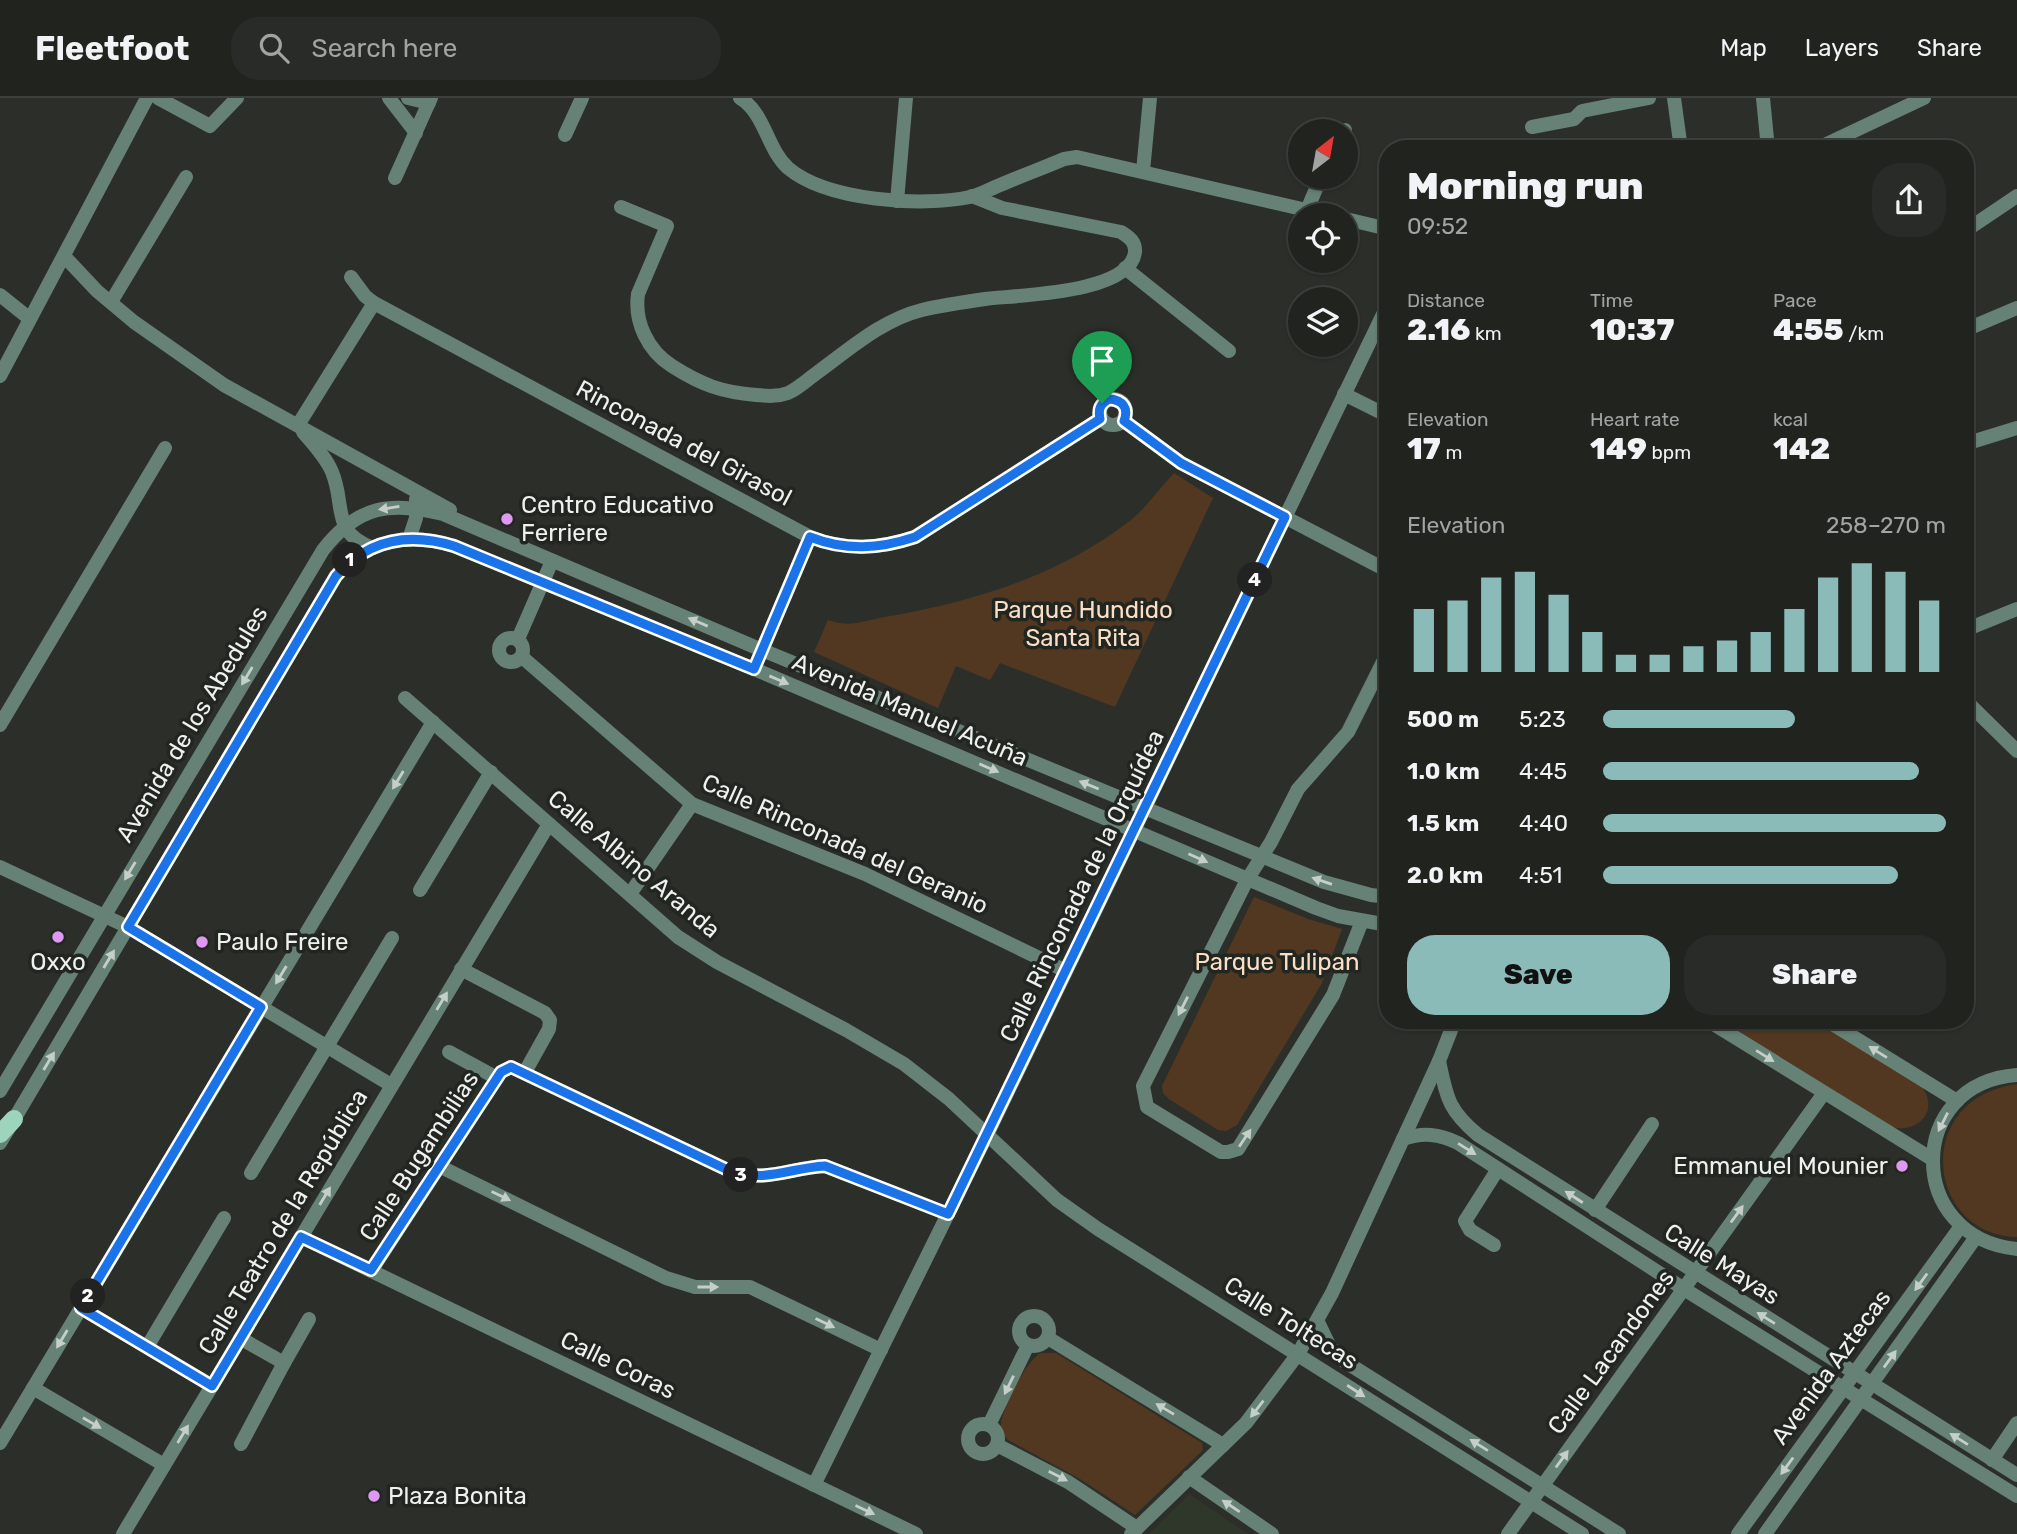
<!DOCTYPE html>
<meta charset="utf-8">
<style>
:root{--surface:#21231f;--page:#292b28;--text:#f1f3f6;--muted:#a2a4a4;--line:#3e403d;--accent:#8bbbb9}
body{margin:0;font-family:Rubik,sans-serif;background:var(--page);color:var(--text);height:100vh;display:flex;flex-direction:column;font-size:26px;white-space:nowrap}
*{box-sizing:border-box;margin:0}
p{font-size:23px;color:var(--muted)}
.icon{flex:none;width:38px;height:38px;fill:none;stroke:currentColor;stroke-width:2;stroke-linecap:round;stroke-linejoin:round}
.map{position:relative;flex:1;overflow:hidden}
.panel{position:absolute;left:1379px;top:42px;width:595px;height:889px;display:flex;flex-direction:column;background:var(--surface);border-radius:28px;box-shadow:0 2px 5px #0004,0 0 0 2px var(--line)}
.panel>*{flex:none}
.needle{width:46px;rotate:31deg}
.tools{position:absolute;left:1288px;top:21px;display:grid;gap:14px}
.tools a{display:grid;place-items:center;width:70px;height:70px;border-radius:50%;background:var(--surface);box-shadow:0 2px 5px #0004,0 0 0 2px var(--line);font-size:35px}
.pin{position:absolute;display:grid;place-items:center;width:60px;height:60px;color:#fff;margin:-72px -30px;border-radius:50% 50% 50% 0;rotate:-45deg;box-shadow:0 0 7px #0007}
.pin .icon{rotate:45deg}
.km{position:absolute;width:35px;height:35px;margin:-18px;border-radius:50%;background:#222;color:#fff;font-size:19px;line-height:35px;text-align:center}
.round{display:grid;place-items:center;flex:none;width:74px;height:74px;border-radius:28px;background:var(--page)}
.head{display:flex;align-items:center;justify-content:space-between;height:119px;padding:0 28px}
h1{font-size:38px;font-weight:800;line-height:52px}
.figures{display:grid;grid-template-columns:repeat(3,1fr);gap:10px;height:119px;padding:7px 28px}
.figures div{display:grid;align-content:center}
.figures b{font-size:30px;font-weight:800}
.figures small{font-size:19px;font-weight:400}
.figures p{font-size:19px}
.chart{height:196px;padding:14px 28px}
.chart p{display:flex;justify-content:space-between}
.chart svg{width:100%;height:126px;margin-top:7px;stroke:var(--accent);stroke-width:6}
.primary-button{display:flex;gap:14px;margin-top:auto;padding:14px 28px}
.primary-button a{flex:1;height:80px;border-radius:28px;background:var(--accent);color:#111;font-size:28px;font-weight:800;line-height:80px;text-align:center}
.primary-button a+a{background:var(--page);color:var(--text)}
ul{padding:0 28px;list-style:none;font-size:23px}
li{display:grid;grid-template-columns:112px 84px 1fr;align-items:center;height:52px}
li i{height:18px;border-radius:9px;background:var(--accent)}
header{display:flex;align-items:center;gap:42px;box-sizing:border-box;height:98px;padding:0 35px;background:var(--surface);border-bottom:2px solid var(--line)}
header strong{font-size:33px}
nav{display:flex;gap:38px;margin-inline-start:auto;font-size:24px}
.search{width:490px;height:63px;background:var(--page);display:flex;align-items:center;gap:18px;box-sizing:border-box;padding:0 24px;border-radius:28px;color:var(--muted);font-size:26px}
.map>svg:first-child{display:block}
.built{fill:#2f362a}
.green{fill:#533821}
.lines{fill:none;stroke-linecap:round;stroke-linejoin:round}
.minor{stroke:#668175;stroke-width:14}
.major{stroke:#9cd5bb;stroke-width:18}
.oneway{fill:#c5cfc9}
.route-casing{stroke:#fff;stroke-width:14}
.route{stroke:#1a73e8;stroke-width:9}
.poi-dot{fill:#df98f1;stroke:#222620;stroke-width:2.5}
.labels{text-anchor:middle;stroke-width:7;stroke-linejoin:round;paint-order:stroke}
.street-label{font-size:24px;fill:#eef1ed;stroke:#222620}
.poi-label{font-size:24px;fill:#eef1ed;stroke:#222620;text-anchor:start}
.park-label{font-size:24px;fill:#fadec6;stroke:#222620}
</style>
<header>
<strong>Fleetfoot</strong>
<div class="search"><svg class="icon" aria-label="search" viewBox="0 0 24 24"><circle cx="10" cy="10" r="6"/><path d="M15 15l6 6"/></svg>Search here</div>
<nav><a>Map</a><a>Layers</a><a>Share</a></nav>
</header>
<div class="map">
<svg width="2017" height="1436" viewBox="0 0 2017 1436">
<rect width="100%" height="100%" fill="#2c2f29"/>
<path class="built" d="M1189 1396 1248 1436H1149Z"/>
<g class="green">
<path d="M1174 375 1213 400 1115 609 1000 565 990 582 956 568 938 610 814 554 828 522C851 530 862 523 885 519 969 505 1058 478 1127 425 1145 412 1159 391 1174 375Z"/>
<path d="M1254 799 1308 821 1342 831 1322 885 1237 1027 1226 1033 1218 1032 1169 1001 1163 995 1162 988Z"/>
<path d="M1721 922H1815L1921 988C1940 1011 1919 1036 1892 1029Z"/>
<path d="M2017 986V1139C1927 1138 1910 1001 2017 986Z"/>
<path d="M1041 1255H1056L1202 1345 1203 1352 1135 1417 1080 1381 1008 1342C1004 1337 1001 1333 1001 1327 1001 1312 1027 1261 1041 1255Z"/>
</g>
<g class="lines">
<g class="minor">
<path d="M158 0 210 28 237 0"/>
<path d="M389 0 416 35"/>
<path d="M408 0 429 5"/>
<path d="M740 0C765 15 767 51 788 70 827 103 922 109 970 99 980 97 990 91 1000 87 1021 78 1043 70 1064 61L1077 59 1328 117"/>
<path d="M1674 0 1681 51"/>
<path d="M1763 0 1768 51"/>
<path d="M1532 29 1574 21 1582 13 1649 0"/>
<path d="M1344 33 1345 32"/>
<path d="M565 37 582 0"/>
<path d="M1816 51 1924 0"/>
<path d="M1143 73 1150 0"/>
<path d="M395 80 431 0"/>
<path d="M897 103 906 0"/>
<path d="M621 109 667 128 638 196C634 224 648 253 672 268 702 287 721 294 756 297 767 298 777 299 788 295 799 290 808 281 818 274 851 250 882 222 922 212 943 207 964 204 985 201 1017 197 1130 196 1135 154 1136 144 1129 139 1121 134L1002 110 972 98"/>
<path d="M1307 112 1321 79"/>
<path d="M1346 121 1388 131"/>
<path d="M1965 133 2017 98"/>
<path d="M64 158 97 193 134 224 224 287 450 412"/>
<path d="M1125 170 1229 253"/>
<path d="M351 179 365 198 374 205 810 439C846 453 879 451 915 439L1100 321"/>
<path d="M0 197 30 221"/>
<path d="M111 204 186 79"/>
<path d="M1965 232 2017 210"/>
<path d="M0 278 147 0"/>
<path d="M1344 296 1388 318"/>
<circle cx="1113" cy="314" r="13"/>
<path d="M1124 323 1181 365 1388 473"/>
<path d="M298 327 374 205"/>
<path d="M303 334C313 346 326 359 332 374 346 407 330 434 373 450"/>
<path d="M1965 346 2017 330"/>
<path d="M409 441 416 420V401"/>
<path d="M1965 532 2017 511"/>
<circle cx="511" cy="552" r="12"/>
<path d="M518 541 552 463"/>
<path d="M522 559 692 706 865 776 1066 873"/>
<path d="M754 571 810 439"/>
<path d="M405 600 678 839 717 864 846 932 904 966 949 1001 1057 1102 1098 1131 1582 1436"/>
<path d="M1965 602 2017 653"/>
<path d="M0 627 165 350"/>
<path d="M0 769 128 829 391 987"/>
<path d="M420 792 491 674"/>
<path d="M630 796 692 706"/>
<path d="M1362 823 1333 897 1238 1051 1228 1054H1221L1147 1009 1143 988 1247 782 1271 744 1298 691 1348 634 1388 554"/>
<path d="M461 871 545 915 550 922 549 931 525 974"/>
<path d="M1707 922 1932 1061"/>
<path d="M1826 922 1957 1003"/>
<path d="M449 954 497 980"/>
<path d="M1439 963C1447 1000 1448 1012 1478 1037L2017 1377"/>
<path d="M2017 977C1905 985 1905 1140 2017 1151"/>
<path d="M0 993 323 452C358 407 391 403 443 416L762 552 1324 784 1371 797 1388 799"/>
<path d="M1403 1041C1423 1034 1439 1036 1458 1045L1684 1191 2017 1398"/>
<path d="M0 1045 336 478C368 441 408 434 454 448L754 571 1316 810 1338 818 1388 827"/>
<path d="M439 1068 666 1180 695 1189H750L881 1252"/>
<path d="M251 1075 392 840"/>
<path d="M1595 1112 1652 1026"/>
<path d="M301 1139 916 1436"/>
<path d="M1494 1147 1470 1132 1465 1123 1498 1071"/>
<path d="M371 1173 501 974 511 969 732 1074C766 1084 790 1070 825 1068L948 1116"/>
<path d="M81 1210 212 1288"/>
<circle cx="1034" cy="1233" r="15"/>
<path d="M1318 1224 1330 1249 1344 1263 1619 1436"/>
<path d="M240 1240 284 1265 241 1346"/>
<path d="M1048 1240 1223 1347"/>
<path d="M147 1249 224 1120"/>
<path d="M284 1265 309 1221"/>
<path d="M33 1290 164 1367"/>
<circle cx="983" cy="1341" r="15"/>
<path d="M989 1327 1028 1247"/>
<path d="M0 1345 433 624"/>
<path d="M997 1347 1068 1384 1137 1430"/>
<path d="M1992 1362 2017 1325"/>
<path d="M1189 1379 1272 1436"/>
<path d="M814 1387 987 1037 1388 206"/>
<path d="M123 1436 549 726"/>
<path d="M1131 1436 1246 1325 1298 1256 1332 1195 1439 963 1455 922"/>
<path d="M1508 1436 1824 995"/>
<path d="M1738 1436 1961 1128"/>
<path d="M1765 1436 1976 1139"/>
</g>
<path class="major" d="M0 1036 14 1021"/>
</g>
<defs><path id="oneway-solid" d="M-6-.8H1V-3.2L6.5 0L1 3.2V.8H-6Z" transform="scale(1.75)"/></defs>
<g class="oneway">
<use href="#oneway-solid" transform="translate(389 410) rotate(171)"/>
<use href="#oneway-solid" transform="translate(698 524) rotate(-157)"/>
<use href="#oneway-solid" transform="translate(247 578) rotate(121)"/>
<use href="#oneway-solid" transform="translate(779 582) rotate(23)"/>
<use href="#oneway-solid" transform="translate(989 670) rotate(23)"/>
<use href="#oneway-solid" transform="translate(398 682) rotate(121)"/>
<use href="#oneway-solid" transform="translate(1089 687) rotate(-158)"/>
<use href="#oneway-solid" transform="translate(1198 760) rotate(24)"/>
<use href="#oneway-solid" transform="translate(130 773) rotate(121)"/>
<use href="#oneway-solid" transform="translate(1322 783) rotate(-161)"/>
<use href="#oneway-solid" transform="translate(109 861) rotate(-59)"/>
<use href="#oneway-solid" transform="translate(281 877) rotate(121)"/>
<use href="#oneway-solid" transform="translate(442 903) rotate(-59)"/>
<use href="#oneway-solid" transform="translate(1183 908) rotate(117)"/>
<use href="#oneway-solid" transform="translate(1878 954) rotate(-148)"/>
<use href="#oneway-solid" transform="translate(1765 958) rotate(32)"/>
<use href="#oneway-solid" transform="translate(49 963) rotate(-59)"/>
<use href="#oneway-solid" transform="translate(1943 1024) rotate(117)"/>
<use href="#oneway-solid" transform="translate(1245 1040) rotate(-56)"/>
<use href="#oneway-solid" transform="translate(1467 1051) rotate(32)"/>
<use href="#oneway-solid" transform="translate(325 1098) rotate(-59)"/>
<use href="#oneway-solid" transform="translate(501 1098) rotate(26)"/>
<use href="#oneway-solid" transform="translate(1574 1099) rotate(-147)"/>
<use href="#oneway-solid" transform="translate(1737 1116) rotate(-54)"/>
<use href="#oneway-solid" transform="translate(1921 1184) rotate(126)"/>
<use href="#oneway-solid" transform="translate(708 1189)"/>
<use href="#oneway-solid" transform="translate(1766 1220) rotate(-148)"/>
<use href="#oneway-solid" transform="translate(825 1225) rotate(26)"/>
<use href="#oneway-solid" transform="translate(62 1241) rotate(121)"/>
<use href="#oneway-solid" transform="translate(1890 1261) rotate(-54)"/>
<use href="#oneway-solid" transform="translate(1009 1287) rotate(116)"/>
<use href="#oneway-solid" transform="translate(1356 1293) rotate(33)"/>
<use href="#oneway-solid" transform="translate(1165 1311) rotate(-149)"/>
<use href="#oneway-solid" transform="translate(1257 1311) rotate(128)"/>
<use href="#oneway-solid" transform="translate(92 1325) rotate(30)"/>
<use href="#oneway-solid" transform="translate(183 1336) rotate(-59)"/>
<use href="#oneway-solid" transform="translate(1959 1341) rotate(-148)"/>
<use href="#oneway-solid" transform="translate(1479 1347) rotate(-148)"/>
<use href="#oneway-solid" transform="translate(1562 1361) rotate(-54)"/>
<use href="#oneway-solid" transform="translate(1787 1368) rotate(126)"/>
<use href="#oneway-solid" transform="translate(1058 1378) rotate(27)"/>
<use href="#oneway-solid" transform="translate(1231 1408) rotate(-146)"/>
<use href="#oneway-solid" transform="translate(865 1412) rotate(25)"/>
</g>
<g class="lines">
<g class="route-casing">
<path id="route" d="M1109 301C1123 302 1129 310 1124 323L1181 365 1285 419 948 1116 825 1068C790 1070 766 1084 732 1074L511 969 501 974 371 1172 301 1139 212 1288 81 1210 261 909 128 829 336 478C368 441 408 434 454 448L754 571 810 439C846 453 879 451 915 439L1100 321C1098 311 1100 306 1109 301Z"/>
</g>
<use href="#route" class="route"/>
</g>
<g class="poi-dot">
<circle cx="507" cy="421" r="7"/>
<circle cx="58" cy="839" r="7"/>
<circle cx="202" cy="844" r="7"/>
<circle cx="1902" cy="1068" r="7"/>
<circle cx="374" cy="1398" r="7"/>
</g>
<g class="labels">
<g class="street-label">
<text transform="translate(684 345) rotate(28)" y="8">Rinconada del Girasol</text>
<text transform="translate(910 612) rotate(23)" y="8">Avenida Manuel Acuña</text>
<text transform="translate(192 626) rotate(-59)" y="8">Avenida de los Abedules</text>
<text transform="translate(845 746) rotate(24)" y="8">Calle Rinconada del Geranio</text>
<text transform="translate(634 766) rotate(40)" y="8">Calle Albino Aranda</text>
<text transform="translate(1082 788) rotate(-64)" y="8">Calle Rinconada de la Orquídea</text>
<text transform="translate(419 1058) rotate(-57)" y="8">Calle Bugambilias</text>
<text transform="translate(283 1124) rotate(-59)" y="8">Calle Teatro de la República</text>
<text transform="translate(1722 1166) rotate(32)" y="8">Calle Mayas</text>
<text transform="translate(1291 1225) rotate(32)" y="8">Calle Toltecas</text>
<text transform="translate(1611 1254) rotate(-54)" y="8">Calle Lacandones</text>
<text transform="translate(618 1267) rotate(26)" y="8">Calle Coras</text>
<text transform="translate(1831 1269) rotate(-54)" y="8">Avenida Aztecas</text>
</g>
<g class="poi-label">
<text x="521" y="415">Centro Educativo<tspan x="521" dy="28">Ferriere</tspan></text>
<text x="216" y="852">Paulo Freire</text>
<text x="58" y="872" text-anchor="middle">Oxxo</text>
<text x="1888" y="1076" text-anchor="end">Emmanuel Mounier</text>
<text x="388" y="1406">Plaza Bonita</text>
</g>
<g class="park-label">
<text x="1083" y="520">Parque Hundido<tspan x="1083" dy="28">Santa Rita</tspan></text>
<text x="1277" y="872">Parque Tulipan</text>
</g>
</g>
</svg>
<div class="tools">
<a><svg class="needle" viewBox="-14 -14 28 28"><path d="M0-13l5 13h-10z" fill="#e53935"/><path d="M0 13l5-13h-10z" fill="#a2a4a4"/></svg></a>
<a><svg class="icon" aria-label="locate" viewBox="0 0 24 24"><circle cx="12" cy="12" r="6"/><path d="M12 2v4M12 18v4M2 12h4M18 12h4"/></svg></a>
<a><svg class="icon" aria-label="layers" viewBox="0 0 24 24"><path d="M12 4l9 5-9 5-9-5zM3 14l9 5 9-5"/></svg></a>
</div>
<div class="pin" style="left:1102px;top:305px;background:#1e9e55"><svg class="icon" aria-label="arrive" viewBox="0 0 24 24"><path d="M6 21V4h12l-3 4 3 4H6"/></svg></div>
<b class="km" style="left:350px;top:462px">1</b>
<b class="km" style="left:88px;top:1198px">2</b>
<b class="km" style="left:741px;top:1077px">3</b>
<b class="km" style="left:1255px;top:482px">4</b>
<section class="panel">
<div class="head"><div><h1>Morning run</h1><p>09:52</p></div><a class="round"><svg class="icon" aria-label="share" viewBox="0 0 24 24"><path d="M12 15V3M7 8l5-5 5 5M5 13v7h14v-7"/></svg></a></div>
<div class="figures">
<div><p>Distance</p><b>2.16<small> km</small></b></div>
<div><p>Time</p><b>10:37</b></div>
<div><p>Pace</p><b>4:55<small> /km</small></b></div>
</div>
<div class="figures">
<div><p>Elevation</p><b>17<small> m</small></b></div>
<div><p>Heart rate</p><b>149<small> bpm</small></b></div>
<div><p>kcal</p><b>142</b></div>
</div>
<div class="chart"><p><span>Elevation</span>258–270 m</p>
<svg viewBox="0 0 160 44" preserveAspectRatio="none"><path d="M5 44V22M15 44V19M25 44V11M35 44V9M45 44V17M55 44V30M65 44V38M75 44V38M85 44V35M95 44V33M105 44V30M115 44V22M125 44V11M135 44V6M145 44V9M155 44V19"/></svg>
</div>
<ul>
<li><b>500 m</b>5:23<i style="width:56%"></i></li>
<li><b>1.0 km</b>4:45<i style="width:92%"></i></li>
<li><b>1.5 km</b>4:40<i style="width:100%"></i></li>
<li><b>2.0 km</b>4:51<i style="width:86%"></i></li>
</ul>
<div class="primary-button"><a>Save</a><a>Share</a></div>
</section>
</div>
